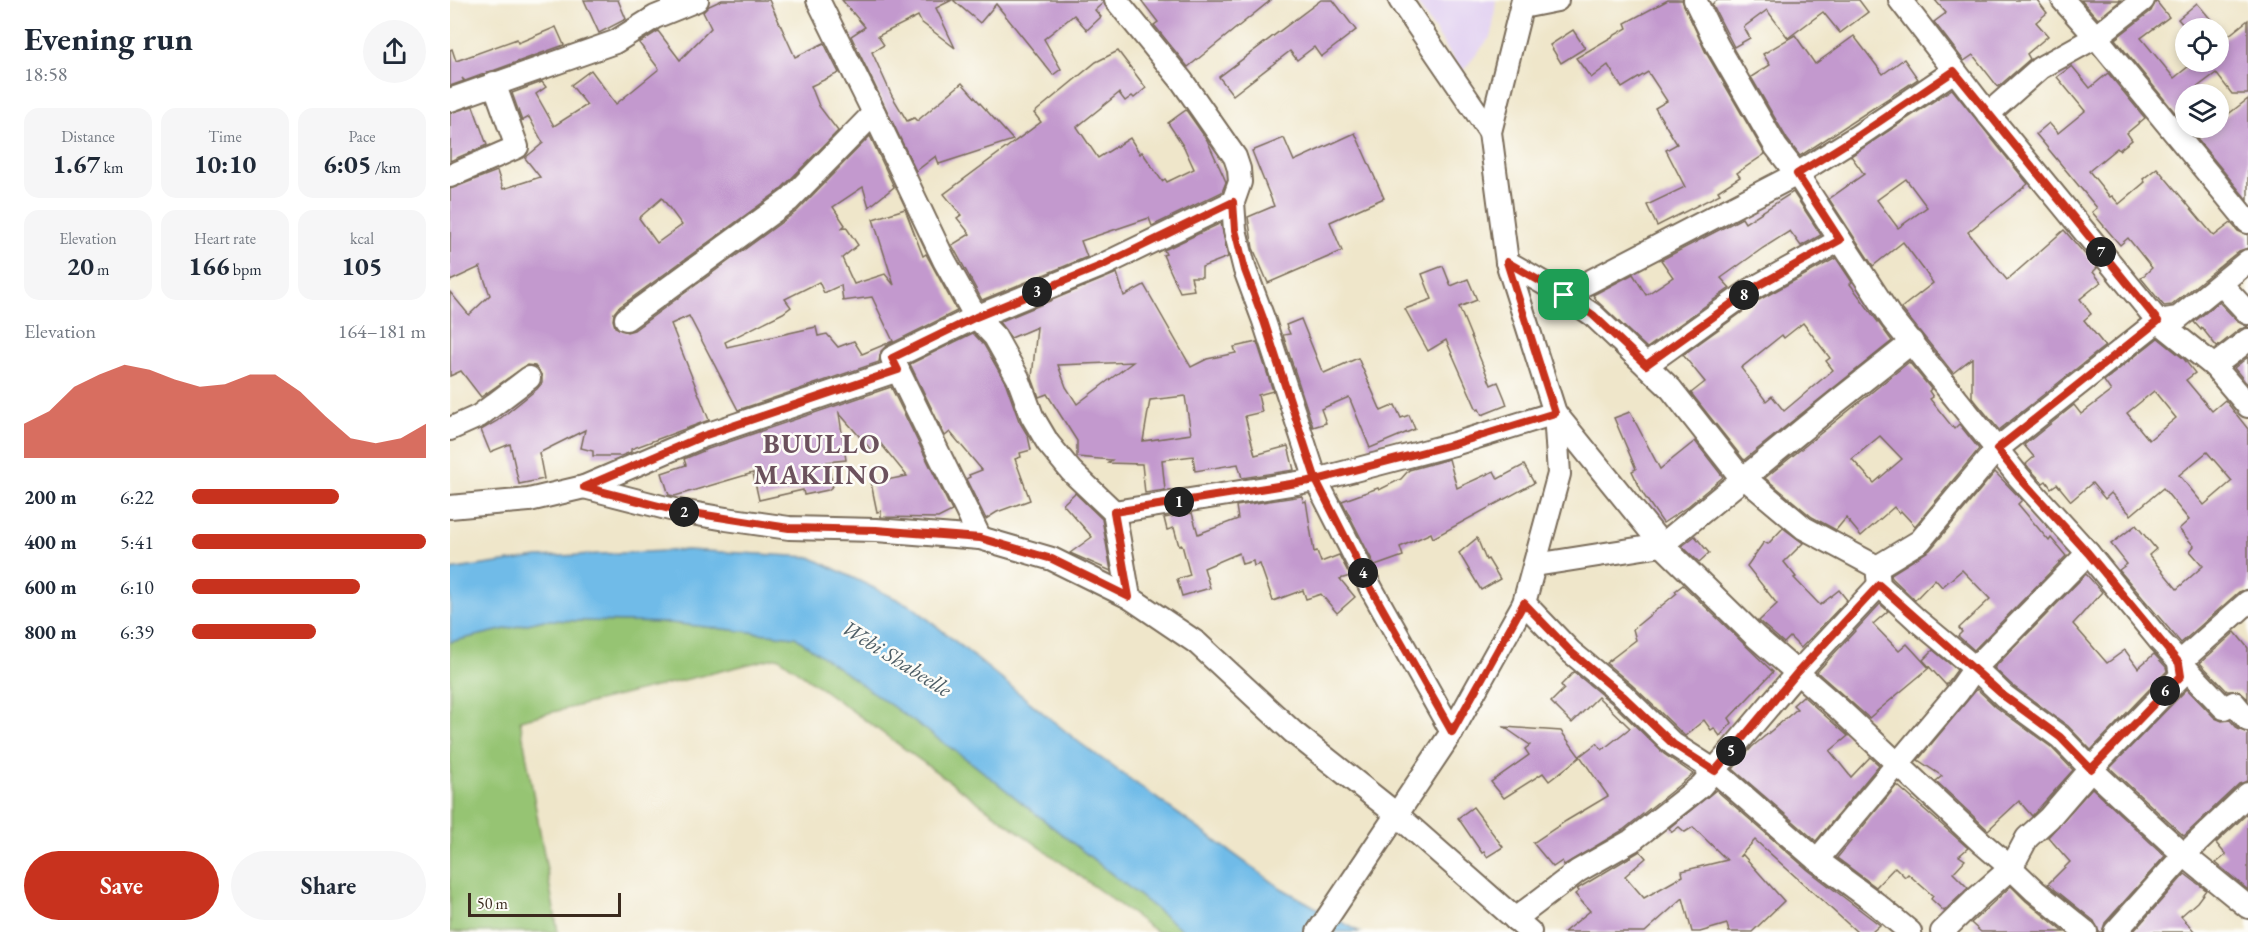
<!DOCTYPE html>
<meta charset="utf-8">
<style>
:root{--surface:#fff;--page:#f6f6f7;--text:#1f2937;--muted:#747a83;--accent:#c8321e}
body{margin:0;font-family:"EB Garamond",serif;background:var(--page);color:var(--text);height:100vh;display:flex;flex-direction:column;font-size:22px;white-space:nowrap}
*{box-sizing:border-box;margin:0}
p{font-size:20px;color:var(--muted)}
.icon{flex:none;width:33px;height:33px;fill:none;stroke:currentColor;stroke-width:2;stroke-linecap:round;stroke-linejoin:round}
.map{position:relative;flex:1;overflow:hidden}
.details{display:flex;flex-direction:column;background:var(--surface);width:450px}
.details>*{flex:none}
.buttons{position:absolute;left:1725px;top:18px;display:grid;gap:12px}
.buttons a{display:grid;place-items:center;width:54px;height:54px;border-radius:50%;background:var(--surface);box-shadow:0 3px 9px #0003;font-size:30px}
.scale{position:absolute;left:18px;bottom:15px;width:153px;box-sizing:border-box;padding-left:6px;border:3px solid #3b2a1e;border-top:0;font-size:16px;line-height:21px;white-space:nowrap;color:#3b2a1e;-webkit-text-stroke:4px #fdfcf7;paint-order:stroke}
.pin{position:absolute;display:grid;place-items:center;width:51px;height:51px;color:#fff;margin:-26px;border-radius:12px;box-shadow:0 3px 9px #0006}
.km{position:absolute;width:30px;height:30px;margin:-15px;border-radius:50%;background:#222;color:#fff;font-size:16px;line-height:30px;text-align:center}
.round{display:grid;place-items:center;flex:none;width:63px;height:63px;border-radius:32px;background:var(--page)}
.overview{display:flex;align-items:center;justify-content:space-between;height:102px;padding:0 24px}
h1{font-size:33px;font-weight:700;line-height:45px}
.stats{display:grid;grid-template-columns:repeat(3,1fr);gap:9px;height:102px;padding:6px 24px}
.stats div{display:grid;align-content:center;border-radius:15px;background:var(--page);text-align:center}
.stats b{font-size:26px;font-weight:700}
.stats small{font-size:16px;font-weight:400}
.stats p{font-size:16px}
.chart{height:168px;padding:12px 24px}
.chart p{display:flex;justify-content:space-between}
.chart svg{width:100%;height:108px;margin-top:6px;fill:var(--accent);opacity:.7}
.primary-button{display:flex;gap:12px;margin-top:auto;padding:12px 24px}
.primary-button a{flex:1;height:69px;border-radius:36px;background:var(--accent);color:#fff;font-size:24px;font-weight:700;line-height:69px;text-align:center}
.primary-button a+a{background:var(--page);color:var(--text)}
ul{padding:0 24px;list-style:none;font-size:20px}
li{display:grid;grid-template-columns:96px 72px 1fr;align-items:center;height:45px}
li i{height:15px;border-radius:8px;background:var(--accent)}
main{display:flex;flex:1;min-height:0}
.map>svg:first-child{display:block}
.built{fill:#e3d3f2}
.green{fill:#96c473;stroke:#687748;stroke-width:1.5}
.water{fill:#6fbbe8;stroke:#557283;stroke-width:1.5}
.building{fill:#c399ce;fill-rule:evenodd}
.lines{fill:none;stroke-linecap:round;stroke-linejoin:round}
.minor-casing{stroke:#7a6c5a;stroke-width:26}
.minor{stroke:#fff;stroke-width:22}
.route-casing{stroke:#fff;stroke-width:12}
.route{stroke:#c8321e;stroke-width:8}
.labels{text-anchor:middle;stroke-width:5;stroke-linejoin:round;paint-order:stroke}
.water-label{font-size:22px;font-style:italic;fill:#4d5d65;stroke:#fdfcf7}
.district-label{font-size:27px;font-weight:bold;letter-spacing:1.5px;fill:#6b515c;stroke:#fdfcf7}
</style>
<main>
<section class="details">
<div class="overview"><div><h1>Evening run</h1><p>18:58</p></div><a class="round"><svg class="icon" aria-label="share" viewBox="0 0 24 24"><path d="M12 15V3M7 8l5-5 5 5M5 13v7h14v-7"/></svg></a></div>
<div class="stats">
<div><p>Distance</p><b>1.67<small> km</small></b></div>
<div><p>Time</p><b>10:10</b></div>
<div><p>Pace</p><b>6:05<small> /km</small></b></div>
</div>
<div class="stats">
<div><p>Elevation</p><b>20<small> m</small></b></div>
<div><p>Heart rate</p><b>166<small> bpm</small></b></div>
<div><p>kcal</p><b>105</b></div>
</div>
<div class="chart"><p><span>Elevation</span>164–181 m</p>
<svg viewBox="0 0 160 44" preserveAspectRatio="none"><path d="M0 44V30L10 25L20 15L30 10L40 6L50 8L60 12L70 15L80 14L90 10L100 10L110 17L120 27L130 36L140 38L150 36L160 30V44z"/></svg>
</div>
<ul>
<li><b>200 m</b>6:22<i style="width:63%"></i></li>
<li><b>400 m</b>5:41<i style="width:100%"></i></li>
<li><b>600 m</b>6:10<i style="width:72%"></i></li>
<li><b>800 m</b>6:39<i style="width:53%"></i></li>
</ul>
<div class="primary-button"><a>Save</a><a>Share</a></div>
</section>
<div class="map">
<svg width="1798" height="932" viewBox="0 0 1798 932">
<rect width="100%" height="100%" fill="#fdfcf7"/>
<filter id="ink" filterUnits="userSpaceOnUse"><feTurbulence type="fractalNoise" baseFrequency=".0167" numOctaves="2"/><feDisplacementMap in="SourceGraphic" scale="12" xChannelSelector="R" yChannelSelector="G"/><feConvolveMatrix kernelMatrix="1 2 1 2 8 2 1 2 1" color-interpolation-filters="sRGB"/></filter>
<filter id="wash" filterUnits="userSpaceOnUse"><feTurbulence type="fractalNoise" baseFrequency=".008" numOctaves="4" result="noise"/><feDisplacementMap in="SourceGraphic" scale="24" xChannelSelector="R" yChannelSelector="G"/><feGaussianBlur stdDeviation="1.35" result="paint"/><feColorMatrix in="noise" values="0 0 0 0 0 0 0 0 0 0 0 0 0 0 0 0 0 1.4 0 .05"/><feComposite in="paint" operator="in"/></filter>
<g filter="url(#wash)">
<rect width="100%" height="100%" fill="#efe6ca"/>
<path class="built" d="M965 0H1046L1042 35 1012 72Z"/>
<path class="green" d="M94 620 221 623 345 637 522 763 735 932H707L328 657 70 720 108 932H0V642Z"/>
<path class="water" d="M237 550 360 557 463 607 630 743 831 888 910 932H735L522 763 345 637 221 623 94 620 0 642V570L88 557Z"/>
<g id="blocks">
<g class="building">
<path d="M134 0H168L176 19 149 33Z"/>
<path d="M272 0H319L345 57 374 43 389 73 361 86 369 106 388 131 330 190 168 308 164 313 163 320 165 327 177 332 184 330 347 211 420 136 444 187 419 207 413 187 383 207 395 225 391 229 396 227 408 245 392 258 404 284 435 274 444 285 423 219 455 209 473 256 476 254 507 311 436 346 431 351 429 362 288 410 239 316 221 324 259 420 181 449V452L171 456H143V451L131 448 135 430 89 453 94 479 69 484 60 444 40 452 31 430 47 421 87 389 92 383V376L85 366 77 365 31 397 11 371 0 376V292L19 315 40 295 30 267 0 281V189L47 171 53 189 90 177 75 158 93 143 79 117 72 121 62 93 92 82 96 87 86 94 104 126 137 105 121 85 141 70 166 104 209 69 189 43 208 31 230 60 261 28 253 12 259 6ZM212 198 232 225 207 243 189 218ZM369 282 374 293 391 285 393 301 422 297 443 341 412 354 404 341 388 347 377 334 368 336 366 327 277 347 275 342 333 313 341 307 335 299Z"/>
<path d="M392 0H502L486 8 505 48 471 22 468 16 428 36 434 45 422 52 442 96 457 121 464 118 467 121 512 83 563 140 489 164 486 156 466 171 401 36 415 27Z"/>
<path d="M503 0H653V3L645 10 651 17 637 30 624 15 594 39 611 69 603 75 546 4 530 23Z"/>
<path d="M691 0H821L738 67 704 25 708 22Z"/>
<path d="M871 0H883L906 30 871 57 864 47 847 60 840 51 783 95 769 77Z"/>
<path d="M1218 0H1232L1255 51 1315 154 1287 173 1290 177 1268 191 1270 194 1207 226 1197 205 1235 187 1216 150 1227 144 1205 108 1217 101 1198 72 1172 88 1158 65 1141 78 1126 58 1177 28 1175 23Z"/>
<path d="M1268 0H1409L1418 12 1390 33 1373 12 1338 38 1317 10 1294 27 1300 38 1284 47 1262 4Z"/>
<path d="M1485 0H1587L1597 13 1586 22 1598 36 1577 54 1580 59 1548 87 1523 55 1514 61 1484 22 1496 13Z"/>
<path d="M1631 0H1671L1648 19Z"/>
<path d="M1706 1 1719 17 1691 38 1724 78 1744 62H1768V44L1798 20V94H1782L1766 73 1738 94H1736V108L1727 115 1665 39 1701 11Z"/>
<path d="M1747 3 1768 28H1736L1728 19Z"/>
<path d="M106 27 114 45 15 81 12 78 14 81 0 86V50L2 49 6 61 67 39 68 43Z"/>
<path d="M1123 30 1135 48 1111 63 1100 45Z"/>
<path d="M1345 35 1365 64 1404 36 1433 74 1454 59 1468 79 1350 156 1337 139 1301 77 1320 65 1313 54Z"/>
<path d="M668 51 696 88 684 98 682 96 675 101 669 93 627 127 648 158 680 138 690 154 692 152 712 181 715 179 717 182 744 169 734 147 718 123 736 110 757 140 773 175 776 182 772 192 702 226 699 218 631 241 637 257 532 300 502 245 520 234 507 218 511 215 494 194 591 122 584 113 646 62Z"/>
<path d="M1622 66 1640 88 1658 73 1695 118 1677 133 1682 140 1669 150 1667 148 1639 171 1660 197 1662 196 1669 204 1695 182 1693 179 1707 168 1764 236 1781 223 1788 231 1798 235V248L1789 251 1722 305 1714 306 1691 278 1702 268 1678 238 1670 245 1642 212 1647 208 1586 134 1599 123 1608 133 1635 111 1607 77Z"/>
<path d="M1502 89 1578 184 1518 232 1537 256 1557 280 1614 230 1647 268 1643 272 1651 282 1630 299 1641 314 1634 320 1655 346 1549 430 1522 397V358L1503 373 1451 308 1483 283 1474 270 1453 242 1423 266 1379 199 1414 174 1401 156ZM1456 179 1477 207 1448 228 1427 200Z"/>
<path d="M1798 99V201L1747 139 1762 128H1768V122Z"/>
<path d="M23 106 37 145 0 161V113Z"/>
<path d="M905 133 934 198 880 222 892 251 818 283 803 248 798 217 824 206 802 151 834 138 844 161Z"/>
<path d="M1343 192 1371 235 1351 246 1340 231 1313 248 1271 278 1280 288 1197 348 1148 302 1143 295 1183 274 1196 295 1223 277 1211 260 1292 218 1295 223Z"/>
<path d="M771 223 778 257 752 267V277H741L744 290 730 292 713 255 716 254 714 250Z"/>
<path d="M1386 258 1402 282 1400 284 1442 341 1294 460 1241 393 1255 382 1233 355 1309 300ZM1353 323 1380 358 1376 361 1383 370 1334 411 1322 396 1316 401 1291 368 1332 335 1334 338Z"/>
<path d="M993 266 1001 286 1018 279 1027 300 1009 307 1041 385 1048 382 1055 399 1057 405 1032 415 1029 409 1027 410 996 340 978 351 955 309 982 299 972 274Z"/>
<path d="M667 273 674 296 694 285 741 367 757 359 786 353 784 347 807 342 823 391 808 395 812 412 795 416 805 455 838 446 844 470 792 478 788 464 745 471 743 456 712 460 715 490 695 493 692 464 658 463 662 460 627 457V441L597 394 589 397 582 378 587 327 561 338 549 322ZM683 362 627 404 616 387 608 365ZM735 396 741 434 693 441 700 400Z"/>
<path d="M1769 302 1788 322 1798 327 1790 329 1767 347 1752 328 1751 330 1744 322Z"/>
<path d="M851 319 872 371 874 373 908 358 931 411 945 405 951 418 959 415 965 429 920 448 899 397 871 409 876 423 863 427 833 335 840 334 836 325Z"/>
<path d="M523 333 534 345 556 384 569 421 578 436 581 450 570 453 571 457 565 459 580 500 547 512 536 519 516 479 520 477 519 475 532 470 500 432 495 436 460 364Z"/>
<path d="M1708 338 1734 359 1745 373 1736 380 1762 411 1775 400 1798 429V589L1789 592 1731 643 1669 570 1677 564 1661 544 1686 525 1706 549 1699 555 1727 589 1753 566 1740 551 1744 546 1729 529 1739 520 1713 488 1681 515 1661 493 1655 499 1642 483 1621 501 1607 484 1601 488 1596 481 1593 483 1579 468 1576 464 1584 457 1574 445 1624 405 1631 414 1661 391 1654 381ZM1704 391 1726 418 1699 440 1677 413ZM1757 452 1782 481 1754 505 1729 475Z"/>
<path d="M1798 357V385L1784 368Z"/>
<path d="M1459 362 1481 389 1479 391 1483 397 1480 399 1504 429 1509 424 1529 449 1465 526 1451 511 1449 513 1444 507 1411 536 1396 518 1386 530 1362 517 1315 478ZM1430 436 1452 459 1424 483 1402 459Z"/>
<path d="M441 387 502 511 488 518 431 517V511L427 512 421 483 457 476 431 444 422 451 389 413 396 460 377 462 383 486 378 490 354 495 353 490 309 500 303 473 225 496 219 495 212 473 236 465 234 459 258 449Z"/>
<path d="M1180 412 1210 469 1245 441 1273 477 1237 507 1213 523 1193 494 1182 471 1186 469 1164 418Z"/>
<path d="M999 459 1007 488 1044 471 1048 479 1074 465 1084 483 983 538 981 533 950 547 953 556 925 566 892 501 928 488 929 490 951 479 959 470Z"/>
<path d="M1545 472 1572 500 1568 504 1599 541 1601 538 1616 556 1524 650 1508 636 1512 632 1509 628 1540 599 1512 570 1492 587 1485 579 1465 600 1442 578 1441 574 1480 550Z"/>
<path d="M625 493 652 519 661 571 620 553 642 537 613 504Z"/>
<path d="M852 496 853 502 856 501 864 552 867 551 871 562 889 555 900 576 890 579 905 597 887 613 871 594 856 599 853 590 823 601 810 564 804 566 803 561 792 564 789 553 754 568 760 588 732 596 727 579 740 575 732 545 729 546 724 528 717 530 714 518 742 513 748 534 788 519 786 506Z"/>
<path d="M1333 528 1353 543 1334 562 1346 577 1344 578 1370 605 1389 590 1397 600 1351 648 1340 637 1334 643 1309 621 1327 604 1297 566 1314 542 1318 544Z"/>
<path d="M1245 536 1259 553 1249 562 1232 546Z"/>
<path d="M1027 538 1036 560 1038 559 1050 579 1031 590 1009 553Z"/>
<path d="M1636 574 1652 592 1623 624 1657 663 1675 650 1688 668 1704 654 1716 667 1717 671 1641 750 1618 726 1563 686 1544 668Z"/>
<path d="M1233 585 1323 672 1279 718 1282 723 1270 736 1264 728 1261 730 1254 720 1235 736 1182 685 1156 663 1186 640 1183 629 1227 593 1225 591Z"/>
<path d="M1430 604 1438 611 1423 624 1449 651 1457 644 1479 668 1419 718 1367 672Z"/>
<path d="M1785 632 1798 648V699L1789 691H1777L1750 663Z"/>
<path d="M1483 650 1507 670 1496 685 1473 660Z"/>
<path d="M1124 672 1164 705 1214 754 1243 774 1173 830 1114 865 1112 861 1103 867 1083 843 1116 821 1158 796 1130 756 1147 743 1152 750 1180 728 1148 697 1122 723 1101 702 1114 689 1111 685Z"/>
<path d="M1527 689 1546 707 1601 747 1623 770 1582 816 1569 801 1538 830 1486 781 1492 776 1468 760Z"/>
<path d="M1737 689 1765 718 1772 721 1780 720 1788 729 1798 733V781L1789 784 1734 836 1660 768Z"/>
<path d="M1353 696 1398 736 1380 751 1401 777 1420 757 1429 765 1366 841 1283 769 1302 747 1347 709 1343 705Z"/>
<path d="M1054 727 1111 731 1130 757 1099 781 1093 773 1054 798 1041 782 1079 755 1075 749 1080 745Z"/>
<path d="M1447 785 1518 848 1509 856 1515 860 1503 873 1518 888 1494 911 1481 899 1483 896 1458 874 1455 877 1445 867 1426 887 1387 858Z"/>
<path d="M1642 788 1715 856 1655 923 1652 932H1649L1644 921 1598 884 1620 862 1598 837Z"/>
<path d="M1266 790 1358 870 1430 925 1422 932H1407L1305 840 1289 857 1293 855 1334 901 1302 932H1279L1277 924 1250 932H1242L1233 898 1195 932H1114L1140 911 1125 894 1129 891 1127 889 1190 851 1196 858 1175 876 1194 898 1233 876 1232 871 1277 860 1243 827 1235 832 1229 827 1222 832 1219 828Z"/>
<path d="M1023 807 1053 847 1037 857 1034 851 1032 853 1008 818Z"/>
<path d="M1798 813V890L1766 863 1776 855 1766 843Z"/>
<path d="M1735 874 1756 890 1747 902 1731 916 1745 932H1683Z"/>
<path d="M1561 886 1576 901 1614 932H1531L1521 923Z"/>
</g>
</g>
</g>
<g filter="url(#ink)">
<use href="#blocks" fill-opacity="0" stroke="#7a6c5a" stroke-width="1.5"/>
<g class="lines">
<g class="minor-casing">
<g id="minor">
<path d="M368 0 424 113 494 260 526 317 545 337 568 378 582 416 598 443 621 471 664 512 679 597"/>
<path d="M666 0 732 81 785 157 789 169 790 182 783 202 785 230 795 270 814 321 866 480 922 590 1002 732"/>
<path d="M950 0 1040 132"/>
<path d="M1245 0 1267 45 1326 147 1347 174 1442 319 1569 477 1638 553 1710 641 1774 708 1784 703 1798 720"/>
<path d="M1450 0 1538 114 1708 321 1764 366 1798 406"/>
<path d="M1613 0 1646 37 1798 222"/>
<path d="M1072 7 1107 0"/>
<path d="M0 100 165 42 205 17 247 0"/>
<path d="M1538 114 1590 68 1646 37 1693 0"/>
<path d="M0 176 67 147 44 83"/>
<path d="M1057 262 1114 295 1143 315 1221 389 1285 470 1354 528 1427 567 1429 585 1467 620 1525 668 1554 696 1610 737 1641 769 1734 855 1798 907"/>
<path d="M1771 284 1798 313"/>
<path d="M1114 295 1347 174 1408 136 1504 71"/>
<path d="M176 319 339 200 424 113"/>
<path d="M1196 365 1302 289 1390 240"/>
<path d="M1764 366 1798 340"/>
<path d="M0 429 29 416 79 378"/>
<path d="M134 487 224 510 276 519 339 528 426 530 530 538 602 559 679 597 747 643 843 732 946 814 1080 932"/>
<path d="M0 507 79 500 134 487 253 436 448 370"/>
<path d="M664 512 866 480 1004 444 1105 413 1212 545 1306 637 1389 709 1533 844 1561 868 1585 891 1636 932"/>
<path d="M530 538 442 358 526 317 653 265 783 202"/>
<path d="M1085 565 1212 545 1384 404 1462 342"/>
<path d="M1427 567 1470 541 1547 449 1708 321 1728 318 1798 261"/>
<path d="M1074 603 1121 652 1173 695 1223 744 1265 771 1367 860 1424 902 1460 932"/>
<path d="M1367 860 1508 692 1525 668 1638 553"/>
<path d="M1065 919 1128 871 1181 841 1251 786 1347 673 1429 585"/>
<path d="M868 932 1002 732 1074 603 1109 474 1105 413 1057 262 1040 132 1073 0"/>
<path d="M1492 932 1528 897 1561 868 1577 838 1599 818 1641 769 1731 676 1729 663 1798 602"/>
<path d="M1665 932 1734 855 1798 794"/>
</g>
</g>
<use href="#minor" class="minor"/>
</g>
</g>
<g class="lines" filter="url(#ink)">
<g class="route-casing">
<path id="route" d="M1114 295 1057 262 1105 413 1004 444 866 480 664 512 679 597 602 559 530 538 426 530 339 528 224 510 134 487 253 436 448 370 442 358 526 317 653 265 783 202 785 230 795 270 814 321 866 480 922 590 1002 732 1074 603 1121 652 1173 696 1223 744 1265 771 1347 673 1429 585 1554 696 1610 737 1641 769 1731 676 1729 663 1638 553 1569 477 1547 449 1708 321 1504 71 1408 136 1347 174 1390 240 1302 289 1196 365 1143 315 1114 295"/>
</g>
<use href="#route" class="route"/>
</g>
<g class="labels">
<g class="water-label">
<text transform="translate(447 658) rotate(32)" y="8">Webi Shabeelle</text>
</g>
<g class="district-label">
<text x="372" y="453">BUULLO<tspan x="372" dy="31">MAKIINO</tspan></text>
</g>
</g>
</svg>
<div class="buttons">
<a><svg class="icon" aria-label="locate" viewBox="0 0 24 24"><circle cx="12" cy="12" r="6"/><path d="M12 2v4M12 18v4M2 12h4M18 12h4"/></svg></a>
<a><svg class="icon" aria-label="layers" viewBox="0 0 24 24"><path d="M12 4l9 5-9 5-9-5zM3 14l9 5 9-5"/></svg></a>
</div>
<div class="scale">50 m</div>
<div class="pin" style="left:1114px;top:295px;background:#1e9e55"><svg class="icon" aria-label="arrive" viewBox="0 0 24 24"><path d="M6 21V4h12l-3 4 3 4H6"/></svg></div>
<b class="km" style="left:729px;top:502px">1</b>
<b class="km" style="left:234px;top:512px">2</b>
<b class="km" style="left:587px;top:292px">3</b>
<b class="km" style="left:913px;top:573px">4</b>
<b class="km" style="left:1281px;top:751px">5</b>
<b class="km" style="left:1715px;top:691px">6</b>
<b class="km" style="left:1651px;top:252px">7</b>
<b class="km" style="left:1294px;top:295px">8</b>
</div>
</main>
